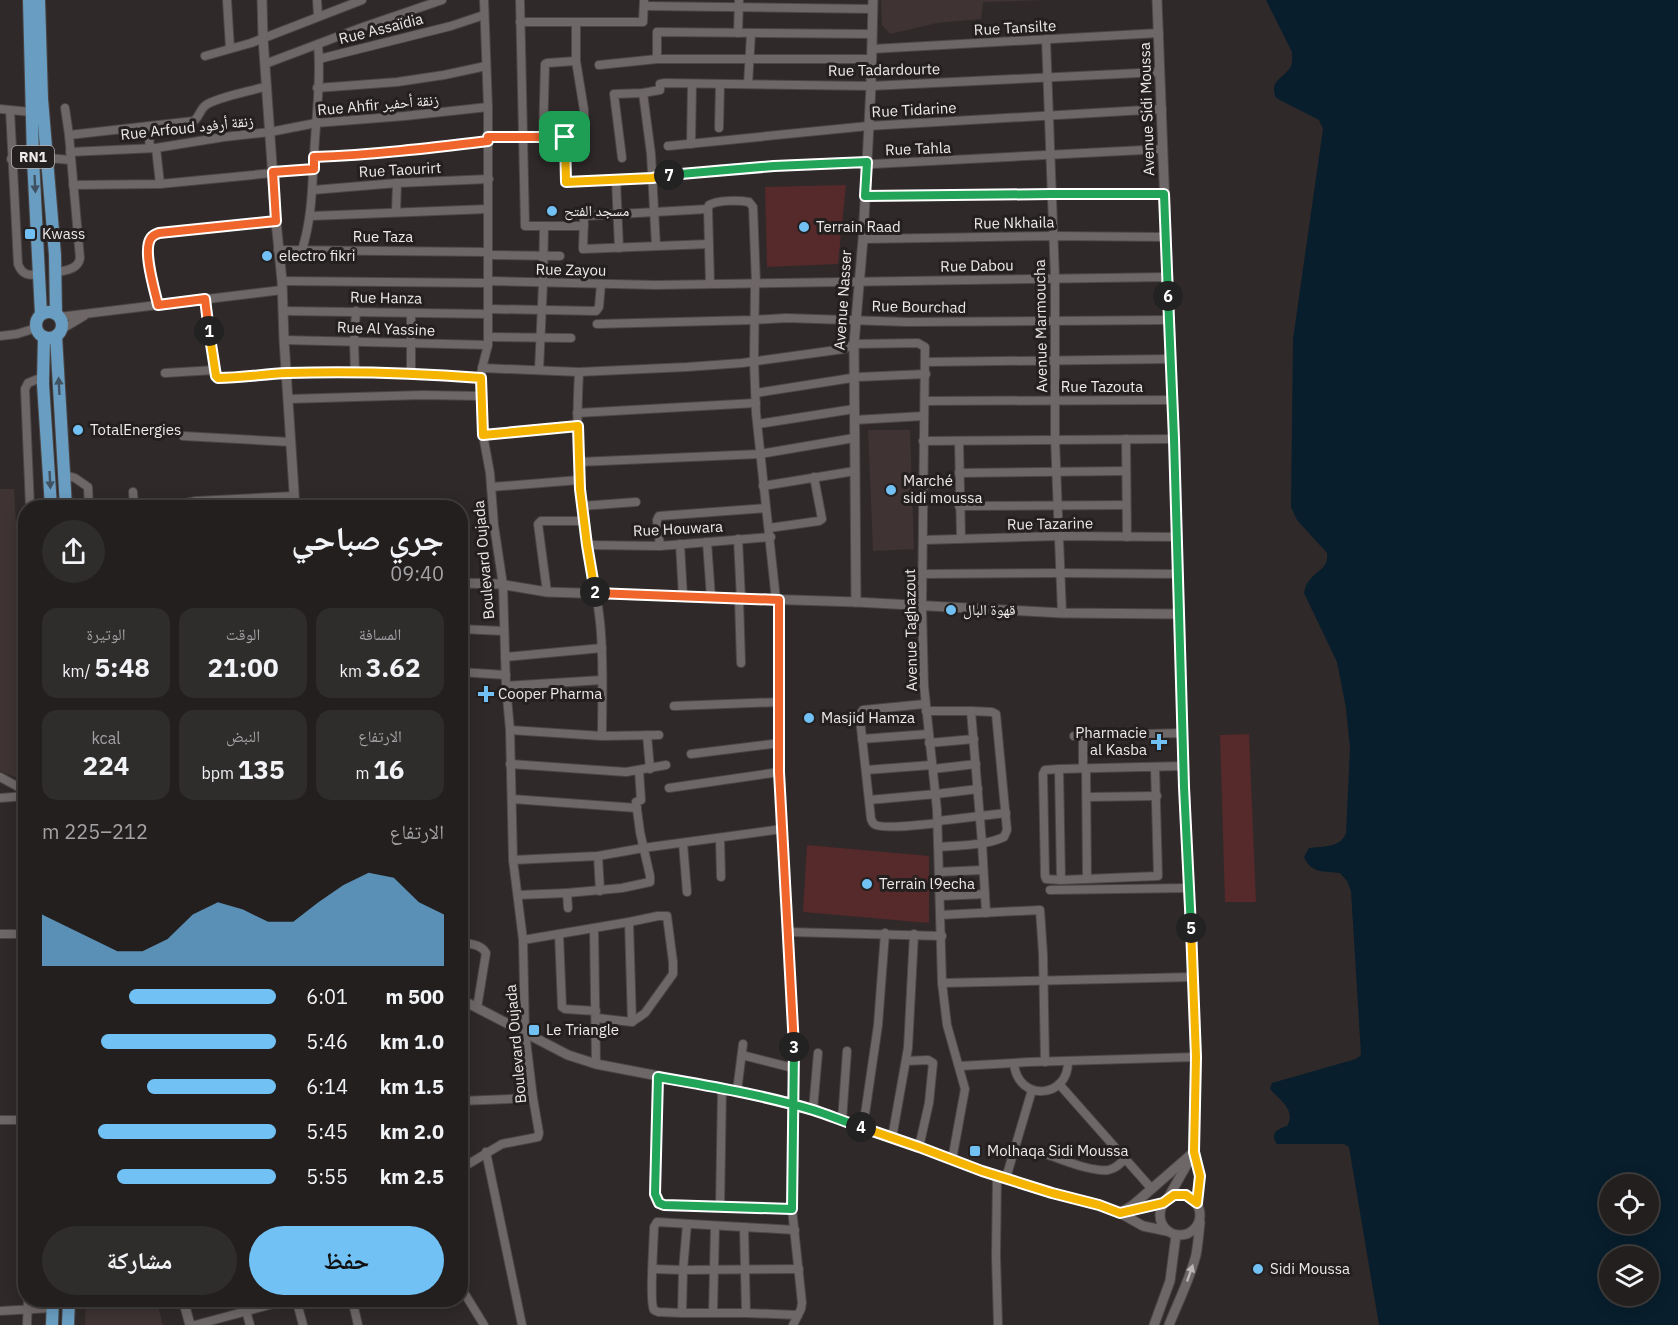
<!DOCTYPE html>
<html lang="ar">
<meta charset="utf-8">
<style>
:root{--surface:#231f1f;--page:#2f2c2c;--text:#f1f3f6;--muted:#a3a2a4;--line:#403d3d;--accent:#72c1f5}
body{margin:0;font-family:"IBM Plex Sans","Noto Naskh Arabic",sans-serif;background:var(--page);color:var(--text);direction:rtl;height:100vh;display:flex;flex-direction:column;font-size:22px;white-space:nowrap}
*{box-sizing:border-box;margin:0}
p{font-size:20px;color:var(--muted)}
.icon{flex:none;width:33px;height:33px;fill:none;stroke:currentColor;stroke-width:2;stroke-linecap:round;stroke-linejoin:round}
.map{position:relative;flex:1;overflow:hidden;direction:ltr}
.panel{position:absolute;left:18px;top:500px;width:450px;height:807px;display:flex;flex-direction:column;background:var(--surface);border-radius:24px;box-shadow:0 3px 15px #0003,0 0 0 2px var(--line);direction:rtl}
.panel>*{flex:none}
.tools{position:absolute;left:1599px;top:1174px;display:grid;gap:12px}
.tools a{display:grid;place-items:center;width:60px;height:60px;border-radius:50%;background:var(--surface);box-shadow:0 3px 15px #0003,0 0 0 2px var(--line);font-size:30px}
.pin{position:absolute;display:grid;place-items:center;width:51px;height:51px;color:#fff;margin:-26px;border-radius:12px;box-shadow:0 3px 9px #0006}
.km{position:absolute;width:30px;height:30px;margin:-15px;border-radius:50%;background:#222;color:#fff;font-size:16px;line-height:30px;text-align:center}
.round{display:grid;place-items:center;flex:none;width:63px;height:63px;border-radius:32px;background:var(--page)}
.summary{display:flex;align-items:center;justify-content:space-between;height:102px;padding:0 24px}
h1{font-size:33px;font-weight:700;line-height:45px}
.metrics{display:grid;grid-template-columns:repeat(3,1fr);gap:9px;height:102px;padding:6px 24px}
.metrics div{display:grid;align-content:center;border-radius:15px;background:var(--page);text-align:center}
.metrics b{font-size:26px;font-weight:700}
.metrics small{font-size:16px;font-weight:400}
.metrics p{font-size:16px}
.chart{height:168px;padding:12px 24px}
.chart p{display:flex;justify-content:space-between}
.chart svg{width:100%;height:108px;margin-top:6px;fill:var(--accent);opacity:.7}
.button{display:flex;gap:12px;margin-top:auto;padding:12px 24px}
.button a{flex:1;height:69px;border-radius:36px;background:var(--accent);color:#111;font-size:24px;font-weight:700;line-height:69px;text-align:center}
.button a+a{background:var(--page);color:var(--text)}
ul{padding:0 24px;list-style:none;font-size:20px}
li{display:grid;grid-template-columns:96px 72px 1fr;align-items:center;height:45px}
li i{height:15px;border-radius:8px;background:var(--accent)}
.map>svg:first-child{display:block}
.built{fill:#3f3333}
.green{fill:#56292b}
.water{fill:#081e2c;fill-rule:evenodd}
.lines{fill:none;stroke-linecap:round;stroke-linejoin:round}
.minor-casing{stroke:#4b4646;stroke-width:10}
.tertiary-casing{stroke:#4b4646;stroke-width:11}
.primary-casing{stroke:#4b4646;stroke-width:14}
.minor{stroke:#6e6767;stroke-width:8}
.tertiary{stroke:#6e6767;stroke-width:9}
.primary{stroke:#699ec2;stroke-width:12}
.oneway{fill:#405261}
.oneway2{fill:#bbb6b6}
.split-1-casing{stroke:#fff;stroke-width:12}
.split-2-casing{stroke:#fff;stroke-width:12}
.split-3-casing{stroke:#fff;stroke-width:12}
.split-4-casing{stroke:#fff;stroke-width:12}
.split-5-casing{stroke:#fff;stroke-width:12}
.split-6-casing{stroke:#fff;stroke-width:12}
.split-7-casing{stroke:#fff;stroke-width:12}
.split-8-casing{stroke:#fff;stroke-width:12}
.split-1{stroke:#f0652b;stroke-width:8}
.split-2{stroke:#f5b400;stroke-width:8}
.split-3{stroke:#f0652b;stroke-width:8}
.split-4{stroke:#22a559;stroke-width:8}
.split-5{stroke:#f5b400;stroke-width:8}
.split-6{stroke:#22a559;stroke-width:8}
.split-7{stroke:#22a559;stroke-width:8}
.split-8{stroke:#f5b400;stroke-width:8}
.poi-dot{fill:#72c1f5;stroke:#252020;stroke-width:2}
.labels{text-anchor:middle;stroke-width:6;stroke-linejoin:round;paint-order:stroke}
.shield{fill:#252020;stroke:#b2adad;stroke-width:1.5}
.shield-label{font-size:14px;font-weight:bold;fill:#eeeaea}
.street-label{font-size:15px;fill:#eeeaea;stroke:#252020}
.poi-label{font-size:15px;fill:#eeeaea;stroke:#252020;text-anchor:start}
</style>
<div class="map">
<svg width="1678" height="1325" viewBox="0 0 1678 1325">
<rect width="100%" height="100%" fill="#2f2929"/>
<g class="built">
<path d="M881 0H1047L983 2 981 19 937 23 890 34 882 25Z"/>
<path d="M868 430H910L914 549 873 551Z"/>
<path d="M0 489H14L17 540 22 780 0 771Z"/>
<path d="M86 1299H156L163 1325H85Z"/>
</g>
<g class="green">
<path d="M846 185 838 264 767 267 765 187Z"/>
<path d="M1249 734 1256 902H1225L1220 735Z"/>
<path d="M807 845 929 856V923L803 912Z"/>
</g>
<path class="water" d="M1266 0H1678V1325H1379L1349 1147 1344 1144H1277C1269 1133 1278 1129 1287 1126 1297 1111 1279 1099 1270 1089L1272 1083 1356 1059 1361 1055 1351 891 1347 881 1340 873C1325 871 1311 874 1304 857L1309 848C1323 846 1341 848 1346 833L1350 748 1346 708 1337 662 1304 593C1308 570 1330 573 1327 553L1297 520 1291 507 1293 339 1323 129 1319 120 1276 98C1269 81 1282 79 1290 68 1293 63 1292 57 1292 52ZM1610 1185H1648V1224H1610ZM1610 1257H1648V1296H1610Z"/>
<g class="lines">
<g class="minor-casing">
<g id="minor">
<path d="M227 0 230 48"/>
<path d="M317 0 318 16"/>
<path d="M520 0 525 226H584"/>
<path d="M644 6 873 9"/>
<path d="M520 22H643L644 0"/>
<path d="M738 33 739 0"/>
<path d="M1046 39 1055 278V439L1062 613"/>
<path d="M872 49 1159 33"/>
<path d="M205 56 251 43 362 0"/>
<path d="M319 59 451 26 484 15"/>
<path d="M657 59V32L872 34"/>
<path d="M265 64 363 27 442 0"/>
<path d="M599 65 657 59H871"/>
<path d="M748 84 751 34"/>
<path d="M317 88 397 82 444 75 486 66"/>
<path d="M643 93 651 154 656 246"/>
<path d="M0 109 31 112"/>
<path d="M10 110 18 264C22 275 29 276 39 274"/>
<path d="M148 126 150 148"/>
<path d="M719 128 720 84"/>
<path d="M69 135 194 121C200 116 200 109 206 105 217 97 252 91 267 86"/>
<path d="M488 137H584V110L576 61V22"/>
<path d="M543 137 545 64 547 63 576 61"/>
<path d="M565 137 566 182 652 178 721 169 774 166 867 162 873 164 1163 149"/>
<path d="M691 144 692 84"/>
<path d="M668 146 868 126 1162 109"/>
<path d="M156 148 160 184"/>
<path d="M70 152 156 148 224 137 270 132 316 123 405 116 488 107"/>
<path d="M314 157 359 156 488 141"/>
<path d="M47 158 71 160"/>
<path d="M622 158 614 94 643 93 660 90V84L665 83 871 86 1160 72"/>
<path d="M11 159H33"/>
<path d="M616 180 619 248"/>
<path d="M73 185 160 184 314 169"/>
<path d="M313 190 397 183 489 179"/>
<path d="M865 196 1164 194"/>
<path d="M708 209 584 216 583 249 709 244"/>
<path d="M396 212 397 183"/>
<path d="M311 216 488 209"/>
<path d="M863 239 1053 236 1165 237"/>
<path d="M278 250 488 252"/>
<path d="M302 250C312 218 312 188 314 155 316 118 321 81 318 44"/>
<path d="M488 255 560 256"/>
<path d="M55 273C65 270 78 270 80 258L69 135 65 108"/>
<path d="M282 281 487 283 492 281 656 285 1167 277"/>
<path d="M710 284 708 209 709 205C718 200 738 200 749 202L753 207 756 283"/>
<path d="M755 284 754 361 756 413 776 600"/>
<path d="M205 299 215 370"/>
<path d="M158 305C155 291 142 250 151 238 153 235 156 234 159 233L276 221"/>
<path d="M488 309 596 311 599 307 601 284"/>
<path d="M283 311 488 314"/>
<path d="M59 317 282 290"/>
<path d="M597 324 753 320 786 318 908 322 1169 320"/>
<path d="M62 329 84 316"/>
<path d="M0 336 17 334 36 328"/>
<path d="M488 337 571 338"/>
<path d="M284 340 488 345"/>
<path d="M926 362 1170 359"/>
<path d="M482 368 579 372 687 367 742 363 844 349 854 344 918 343 925 347 922 607 924 686 937 810 942 983 947 1025 965 1089 952 1160"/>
<path d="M539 370 543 283 544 226"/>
<path d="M355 372 354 342 356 311"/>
<path d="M579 372C577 411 576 451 580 491 585 534 595 578 600 622 604 659 602 698 602 736"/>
<path d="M165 373 215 370 216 377 219 378C242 378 265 374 288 373 352 371 417 373 481 378"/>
<path d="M411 374V313"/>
<path d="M756 393 858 377 926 374"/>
<path d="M288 399 422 395 481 396"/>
<path d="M925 401 1172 400"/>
<path d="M577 413 756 403"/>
<path d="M854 420 924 416"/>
<path d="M758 424 854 409"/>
<path d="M483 435 578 425"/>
<path d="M183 436 291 442"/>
<path d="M1126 439 1127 537"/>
<path d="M923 441 1174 439"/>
<path d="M959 441 961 539"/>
<path d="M579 462 760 454 854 438"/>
<path d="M959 473 1126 471"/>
<path d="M65 475 75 478 88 487 89 507"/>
<path d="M763 486 855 471"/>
<path d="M491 487 579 480"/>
<path d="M133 492 134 507"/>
<path d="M282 498V507"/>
<path d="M582 506 636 502"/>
<path d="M959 506 1126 505"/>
<path d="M30 507 25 389 28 383 43 377"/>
<path d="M184 507 186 503 196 501 294 496"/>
<path d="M769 528 819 521 822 519 814 477"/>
<path d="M738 539 741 599"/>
<path d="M923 540 1060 536 1176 537"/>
<path d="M707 542 711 598"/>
<path d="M680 544 683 597"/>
<path d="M587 545 660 546 771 537"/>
<path d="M660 546 657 520 659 516 766 508"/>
<path d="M923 574 1061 573 1178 574"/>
<path d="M547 592 538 524 541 521H585"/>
<path d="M739 599 741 663"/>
<path d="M779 600V772L794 1034 792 1209 802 1303 801 1309 793 1325"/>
<path d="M460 629 504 631"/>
<path d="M505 657 602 648"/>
<path d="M460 672 506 675"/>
<path d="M506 686 602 680"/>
<path d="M925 704 863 710 860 714 861 728 871 819C872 821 872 822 874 824 881 830 927 824 938 823"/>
<path d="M674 706 779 702"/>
<path d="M926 711H971L982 843 986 913"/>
<path d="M510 730 602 736 659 735"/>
<path d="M647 735 650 769"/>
<path d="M1074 736 1182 733"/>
<path d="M862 739 928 734"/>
<path d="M929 743 974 739"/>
<path d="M691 754 780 743"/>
<path d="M510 764 626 772 666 765"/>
<path d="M1155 767 1158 876 1061 880 1046 879 1045 876 1043 774 1045 770 1059 769 1183 766"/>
<path d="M1083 768V735"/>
<path d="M933 769 976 764"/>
<path d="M1059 769 1061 880"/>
<path d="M1086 769 1087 879"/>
<path d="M866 770 932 765"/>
<path d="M0 777 26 791"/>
<path d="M669 788 779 772"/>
<path d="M1087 797 1157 796"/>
<path d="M0 798 26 796"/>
<path d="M512 799 637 808"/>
<path d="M869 800 936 794 978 789"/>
<path d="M938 821 1006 813"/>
<path d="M720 838 721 877"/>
<path d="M683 843 687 892"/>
<path d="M939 847C960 845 984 846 1004 837L1007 830 996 714 992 712 971 711"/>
<path d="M598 856 600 891"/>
<path d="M513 860 598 856 643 848 782 829"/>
<path d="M939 872 983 870"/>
<path d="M1050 890 1189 888"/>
<path d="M567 893 622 888 650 882V876L640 832 636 802 641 800 639 770"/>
<path d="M518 895 567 893 568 908"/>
<path d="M940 896 985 894"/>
<path d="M940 915 1040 910 1043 954 1045 1062"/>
<path d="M629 922 632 1022"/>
<path d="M594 928 596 1064"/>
<path d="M789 932 942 936"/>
<path d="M0 934H26"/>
<path d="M559 934 562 1007 565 1009 596 1011"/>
<path d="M523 940 629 922 658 916H667L673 962V974L645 1013 632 1022 597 1018"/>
<path d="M460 942C470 944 481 944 486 953L477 1008"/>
<path d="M942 983 1193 977"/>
<path d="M742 1055 793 1068"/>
<path d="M906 1061 928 1060 933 1063 929 1103 919 1147"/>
<path d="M1014 1064C1018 1102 1068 1099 1068 1062"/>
<path d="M960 1066 1029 1062 1196 1057"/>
<path d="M658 1077 655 1194 659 1203 664 1205 792 1209"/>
<path d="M1059 1084 1151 1188"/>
<path d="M737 1091 743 1044"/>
<path d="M460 1101 533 1098"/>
<path d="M813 1110 818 1053"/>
<path d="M0 1120H26"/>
<path d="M842 1121 847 1051"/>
<path d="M863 1128 878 1025 885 933"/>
<path d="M892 1138 908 1048 914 934"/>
<path d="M486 1152 522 1325"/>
<path d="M1045 1154C1062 1159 1090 1172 1108 1170 1115 1169 1120 1164 1125 1159"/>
<path d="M460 1169 502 1144 538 1137 539 1133 533 1098 525 1032 523 940 513 860 510 730 506 686 503 585 494 525 490 473 483 435 481 378 482 368 488 345V107L484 0"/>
<path d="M997 1175 996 1256 998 1325"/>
<path d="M1006 1178 1032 1090"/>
<path d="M720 1207 722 1089"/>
<path d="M744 1227 746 1313"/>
<path d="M795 1230 657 1222 654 1227C654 1239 649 1303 654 1310 655 1311 657 1311 658 1312L682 1313H746L798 1315"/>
<path d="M653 1269 683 1270 799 1269"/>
<path d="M460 1286 484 1325"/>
<path d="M296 1299 303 1325"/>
<path d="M352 1299 358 1325"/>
<path d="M0 1311 52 1308"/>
<path d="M246 1311 250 1325"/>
<path d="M682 1313 683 1270 687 1224"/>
<path d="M713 1313 715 1226"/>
<path d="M27 1325 28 1299"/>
<path d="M195 1325 292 1299"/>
</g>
</g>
<g class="tertiary-casing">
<g id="tertiary">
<path d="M262 0 263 38 276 221 282 281 284 340 295 507"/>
<path d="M1157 0 1174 439 1184 787 1194 1000 1196 1057 1194 1152 1200 1176 1197 1203"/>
<path d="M460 583 499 584 547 592 856 602 1062 613 1178 614"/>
<path d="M856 602 854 344 863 239 871 86 873 0"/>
<path d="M460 999 568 1055 596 1064 737 1091 813 1110 919 1147 982 1171 1052 1193 1099 1205 1120 1213 1143 1226 1167 1231"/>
<circle cx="1180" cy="1215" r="20"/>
<path d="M1168 1198 1190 1159"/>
<path d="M1128 1211 1163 1203"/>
<path d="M1120 1213 1133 1205 1194 1152"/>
<path d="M183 1299 190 1325"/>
<path d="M1154 1325 1170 1281 1176 1235"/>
<path d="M1169 1325C1178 1302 1190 1279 1196 1255 1198 1244 1199 1233 1200 1222"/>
</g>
</g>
<g class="primary-casing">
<g id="primary">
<path d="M29 0 33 159 41 314"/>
<path d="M39 0 42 99 55 255 56 314"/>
<circle cx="49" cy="325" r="13"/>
<path d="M56 336 66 507"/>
<path d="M44 337 43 384 51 507"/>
<path d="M52 1325 53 1299"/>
<path d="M68 1325 69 1299"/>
</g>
</g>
<use href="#minor" class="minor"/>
<use href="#tertiary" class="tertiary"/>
<use href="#primary" class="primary"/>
</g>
<defs><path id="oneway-solid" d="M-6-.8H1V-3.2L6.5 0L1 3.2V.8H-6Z" transform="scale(1.5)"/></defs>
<g class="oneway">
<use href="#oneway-solid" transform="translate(35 184) rotate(87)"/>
<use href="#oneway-solid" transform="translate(59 386) rotate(-93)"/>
<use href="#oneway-solid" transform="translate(50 480) rotate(87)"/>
</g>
<use class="oneway2" href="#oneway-solid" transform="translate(1190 1273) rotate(-71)"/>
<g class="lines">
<g class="split-1-casing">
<path id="split-1" d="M209 331 205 299 158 305C155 291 142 250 151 238 153 235 156 234 159 233L276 221 273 172 314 169V157C372 155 430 148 488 141V137H565"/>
</g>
<g class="split-2-casing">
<path id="split-2" d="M209 331 216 376 218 378C241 378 264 374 287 373 352 371 417 373 481 378L483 435 578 426 580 489 587 545 595 592"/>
</g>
<g class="split-3-casing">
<path id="split-3" d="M595 592V593L779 600V772L794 1047"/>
</g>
<g class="split-4-casing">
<path id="split-4" d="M794 1047 792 1209 664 1205 659 1203 655 1194 658 1077C710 1086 763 1095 813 1110 829 1115 845 1122 861 1127"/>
</g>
<g class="split-5-casing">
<path id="split-5" d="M861 1127 919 1147 982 1171 1052 1193 1099 1205 1120 1213 1163 1203 1174 1195H1186L1197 1203 1200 1176 1194 1152 1196 1057 1191 928"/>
</g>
<g class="split-6-casing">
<path id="split-6" d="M1168 296 1174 439 1184 787 1191 928"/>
</g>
<g class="split-7-casing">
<path id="split-7" d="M669 175 774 166 867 162 865 196 1051 194H1164L1168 296"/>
</g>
<g class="split-8-casing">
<path id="split-8" d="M565 137 566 182 652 178 669 175"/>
</g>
<use href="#split-1" class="split-1"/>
<use href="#split-2" class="split-2"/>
<use href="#split-3" class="split-3"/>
<use href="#split-4" class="split-4"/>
<use href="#split-5" class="split-5"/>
<use href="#split-6" class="split-6"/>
<use href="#split-7" class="split-7"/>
<use href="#split-8" class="split-8"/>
</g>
<g class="poi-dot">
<circle cx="552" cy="211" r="6"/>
<circle cx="804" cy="227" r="6"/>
<rect x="24" y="228" width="12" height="12" rx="3"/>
<circle cx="267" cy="256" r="6"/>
<circle cx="78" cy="430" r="6"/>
<circle cx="891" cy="490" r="6"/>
<circle cx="951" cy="610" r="6"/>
<path d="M483 685h6v6h6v6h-6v6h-6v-6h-6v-6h6z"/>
<circle cx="809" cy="718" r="6"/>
<path d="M1156 733h6v6h6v6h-6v6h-6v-6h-6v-6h6z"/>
<circle cx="867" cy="884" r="6"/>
<rect x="528" y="1024" width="12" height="12" rx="3"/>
<rect x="969" y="1145" width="12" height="12" rx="3"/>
<circle cx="1258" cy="1269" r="6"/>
</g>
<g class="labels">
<rect class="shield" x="12" y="146" width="42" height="22" rx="4.5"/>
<g class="shield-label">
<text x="33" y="162">RN1</text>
</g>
<g class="street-label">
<text transform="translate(1015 28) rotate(-3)" y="5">Rue Tansilte</text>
<text transform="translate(381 29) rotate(-14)" y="5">Rue Assaïdia</text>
<text transform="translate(884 70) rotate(-1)" y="5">Rue Tadardourte</text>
<text transform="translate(378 105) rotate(-5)" y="5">Rue Ahfir زنقة أحفير</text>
<text transform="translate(1147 109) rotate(-92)" y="5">Avenue Sidi Moussa</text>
<text transform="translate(914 110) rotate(-3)" y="5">Rue Tidarine</text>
<text transform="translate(187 128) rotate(-6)" y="5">Rue Arfoud زنقة أرفود</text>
<text transform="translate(918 149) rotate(-2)" y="5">Rue Tahla</text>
<text transform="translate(400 170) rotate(-3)" y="5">Rue Taourirt</text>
<text transform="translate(1014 223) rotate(-1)" y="5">Rue Nkhaila</text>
<text x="383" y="242">Rue Taza</text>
<text transform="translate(977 266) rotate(-1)" y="5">Rue Dabou</text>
<text transform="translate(571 270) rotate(1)" y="5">Rue Zayou</text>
<text transform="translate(386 298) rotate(1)" y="5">Rue Hanza</text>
<text transform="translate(843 300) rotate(-86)" y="5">Avenue Nasser</text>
<text transform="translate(919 307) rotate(1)" y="5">Rue Bourchad</text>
<text transform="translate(1041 326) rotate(-91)" y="5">Avenue Marmoucha</text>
<text transform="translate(386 329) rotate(2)" y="5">Rue Al Yassine</text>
<text x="1102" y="392">Rue Tazouta</text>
<text transform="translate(1050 524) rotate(-1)" y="5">Rue Tazarine</text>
<text transform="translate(678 529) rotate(-3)" y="5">Rue Houwara</text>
<text transform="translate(484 560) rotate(-95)" y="5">Boulevard Oujada</text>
<text transform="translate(911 630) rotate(-91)" y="5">Avenue Taghazout</text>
<text transform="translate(516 1044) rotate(-95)" y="5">Boulevard Oujada</text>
</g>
<g class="poi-label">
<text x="564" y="216">مسجد الفتح</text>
<text x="816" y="232">Terrain Raad</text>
<text x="42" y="239">Kwass</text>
<text x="279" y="261">electro fikri</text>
<text x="90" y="435">TotalEnergies</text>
<text x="903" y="486">Marché<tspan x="903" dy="17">sidi moussa</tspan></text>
<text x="963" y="615">قهوة البال</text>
<text x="498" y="699">Cooper Pharma</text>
<text x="821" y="723">Masjid Hamza</text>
<text x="1147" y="738" text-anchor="end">Pharmacie<tspan x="1147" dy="17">al Kasba</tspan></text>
<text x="879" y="889">Terrain l9echa</text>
<text x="546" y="1035">Le Triangle</text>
<text x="987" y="1156">Molhaqa Sidi Moussa</text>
<text x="1270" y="1274">Sidi Moussa</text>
</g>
</g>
</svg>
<div class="tools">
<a><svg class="icon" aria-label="locate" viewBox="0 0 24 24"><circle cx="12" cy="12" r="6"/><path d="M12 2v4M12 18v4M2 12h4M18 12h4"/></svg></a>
<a><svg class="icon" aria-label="layers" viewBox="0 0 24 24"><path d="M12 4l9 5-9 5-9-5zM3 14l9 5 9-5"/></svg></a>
</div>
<div class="pin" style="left:565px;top:137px;background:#1e9e55"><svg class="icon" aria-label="arrive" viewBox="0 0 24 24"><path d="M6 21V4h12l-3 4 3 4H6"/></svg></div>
<b class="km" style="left:209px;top:331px">1</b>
<b class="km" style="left:595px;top:592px">2</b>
<b class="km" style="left:794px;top:1047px">3</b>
<b class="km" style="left:861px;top:1127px">4</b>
<b class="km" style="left:1191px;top:928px">5</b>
<b class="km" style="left:1168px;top:296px">6</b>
<b class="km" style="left:669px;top:175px">7</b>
<section class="panel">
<div class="summary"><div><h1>جري صباحي</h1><p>09:40</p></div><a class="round"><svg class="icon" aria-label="share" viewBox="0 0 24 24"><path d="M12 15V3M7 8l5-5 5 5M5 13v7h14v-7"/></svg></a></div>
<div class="metrics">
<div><p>المسافة</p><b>3.62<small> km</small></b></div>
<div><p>الوقت</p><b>21:00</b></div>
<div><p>الوتيرة</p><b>5:48<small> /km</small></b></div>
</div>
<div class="metrics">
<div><p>الارتفاع</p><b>16<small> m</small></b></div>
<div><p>النبض</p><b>135<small> bpm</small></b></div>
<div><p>kcal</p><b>224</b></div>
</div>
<div class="chart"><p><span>الارتفاع</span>212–225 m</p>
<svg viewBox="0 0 160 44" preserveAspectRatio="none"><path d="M0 44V23L10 28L20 33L30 38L40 38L50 33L60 23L70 18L80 21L90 26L100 26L110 18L120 11L130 6L140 8L150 18L160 23V44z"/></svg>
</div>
<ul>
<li><b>500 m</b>6:01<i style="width:63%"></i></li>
<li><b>1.0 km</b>5:46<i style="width:75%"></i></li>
<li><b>1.5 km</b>6:14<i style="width:55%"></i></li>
<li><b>2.0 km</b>5:45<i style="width:76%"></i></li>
<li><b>2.5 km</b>5:55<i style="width:68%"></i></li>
</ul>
<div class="button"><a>حفظ</a><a>مشاركة</a></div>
</section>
</div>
